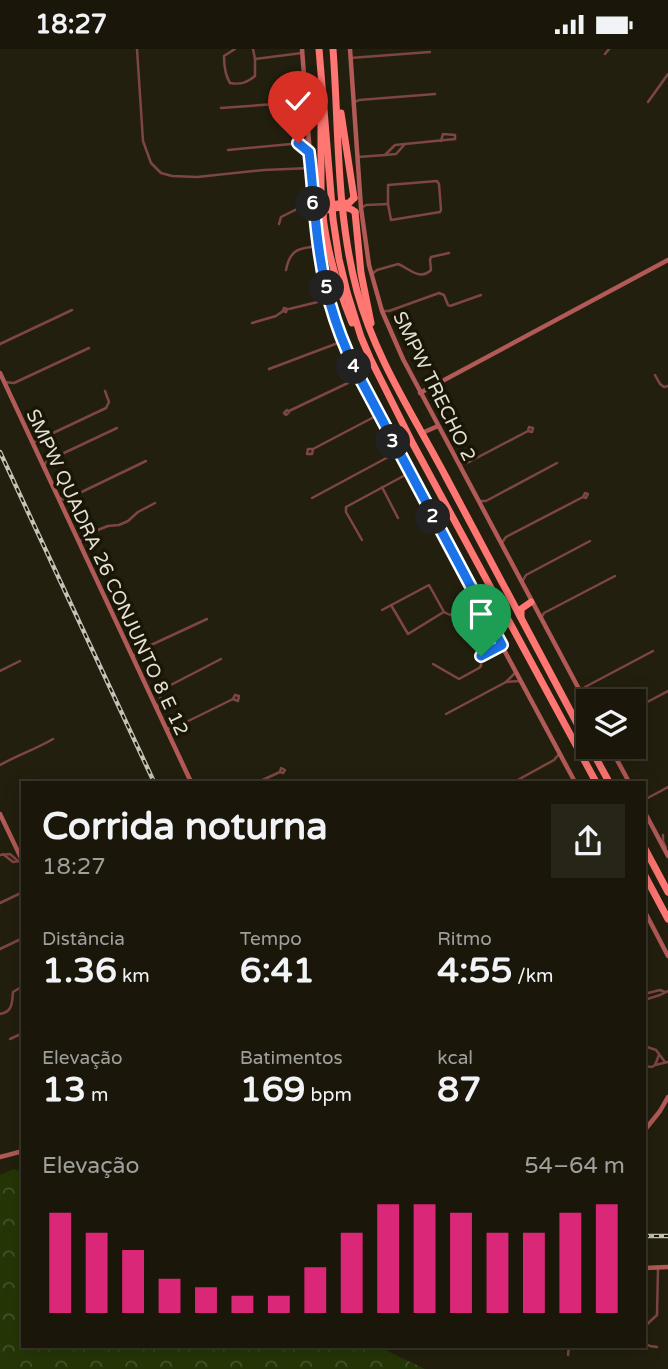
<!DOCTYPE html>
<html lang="pt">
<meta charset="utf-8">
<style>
:root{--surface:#1a170a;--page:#272418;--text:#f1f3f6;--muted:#9f9f9c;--line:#38362b;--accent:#db2777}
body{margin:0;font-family:"Varela Round",sans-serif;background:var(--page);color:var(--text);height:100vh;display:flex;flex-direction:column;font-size:26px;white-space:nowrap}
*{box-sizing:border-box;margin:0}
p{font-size:23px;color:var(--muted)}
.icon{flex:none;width:38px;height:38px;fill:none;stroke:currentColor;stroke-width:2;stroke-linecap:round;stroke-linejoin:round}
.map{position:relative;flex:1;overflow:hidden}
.sheet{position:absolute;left:21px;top:732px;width:625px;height:567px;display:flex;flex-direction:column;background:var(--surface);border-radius:0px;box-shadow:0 4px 18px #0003,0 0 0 2px var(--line)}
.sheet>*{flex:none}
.tools{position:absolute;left:576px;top:640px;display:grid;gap:14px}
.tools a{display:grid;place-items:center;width:70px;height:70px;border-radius:0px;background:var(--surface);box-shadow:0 4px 18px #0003,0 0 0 2px var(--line);font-size:35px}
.pin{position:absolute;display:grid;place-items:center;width:60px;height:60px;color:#fff;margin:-72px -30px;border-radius:50% 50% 50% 0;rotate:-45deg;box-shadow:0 0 7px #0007}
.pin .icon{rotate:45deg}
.km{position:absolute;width:35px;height:35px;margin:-18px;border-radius:50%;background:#222;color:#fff;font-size:19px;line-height:35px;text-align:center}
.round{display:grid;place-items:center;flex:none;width:74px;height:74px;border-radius:0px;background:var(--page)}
.overview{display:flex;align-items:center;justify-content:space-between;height:119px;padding:0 21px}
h1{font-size:38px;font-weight:700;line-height:52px}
.metrics{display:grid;grid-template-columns:repeat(3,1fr);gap:10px;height:119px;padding:7px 21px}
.metrics div{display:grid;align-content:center}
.metrics b{font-size:35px;font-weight:700}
.metrics small{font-size:19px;font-weight:400}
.metrics p{font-size:19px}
.chart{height:196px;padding:14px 21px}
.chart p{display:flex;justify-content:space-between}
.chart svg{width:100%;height:126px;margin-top:7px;stroke:var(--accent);stroke-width:6}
.status{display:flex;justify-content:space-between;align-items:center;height:49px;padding:0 35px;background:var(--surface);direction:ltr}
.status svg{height:19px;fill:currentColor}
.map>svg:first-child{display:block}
.forest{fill:url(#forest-crowns)}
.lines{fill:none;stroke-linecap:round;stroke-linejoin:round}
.street{stroke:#7d4643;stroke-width:2.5}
.secondary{stroke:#b15a57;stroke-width:4.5}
.highway{stroke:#ff7673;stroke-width:7}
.rail-casing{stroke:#c5c2b7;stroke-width:4.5}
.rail{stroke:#1a1606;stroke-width:2;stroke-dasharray:5;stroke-linecap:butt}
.highway-bridge{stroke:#ff7673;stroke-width:7}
.route-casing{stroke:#fff;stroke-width:14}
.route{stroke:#1a73e8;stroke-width:9}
.labels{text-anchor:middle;stroke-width:7;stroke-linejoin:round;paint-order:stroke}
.street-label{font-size:19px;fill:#e3e0d6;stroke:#1a1606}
</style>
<div class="status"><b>18:27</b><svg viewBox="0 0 49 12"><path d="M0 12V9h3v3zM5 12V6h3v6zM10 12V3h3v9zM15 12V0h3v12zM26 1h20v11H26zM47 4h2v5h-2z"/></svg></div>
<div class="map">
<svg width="668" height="1320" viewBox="0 0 668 1320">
<defs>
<pattern id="forest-crowns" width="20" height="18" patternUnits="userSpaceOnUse" patternTransform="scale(1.75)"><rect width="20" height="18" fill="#253606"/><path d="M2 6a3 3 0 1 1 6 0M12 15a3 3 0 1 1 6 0" fill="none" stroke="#44532a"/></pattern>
</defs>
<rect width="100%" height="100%" fill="#231f0e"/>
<path class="forest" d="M14 1120 23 1124V1297H377L425 1320H0V1126Z"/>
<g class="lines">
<g class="street">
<path d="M137 0 143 92 151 114 161 124 172 127 197 128 264 121 311 119"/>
<path d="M235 0 224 7C224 16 225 26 230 34 240 36 247 34 255 27V10L253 0"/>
<path d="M605 5 609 0"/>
<path d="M350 9 430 3"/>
<path d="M255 10 302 4"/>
<path d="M355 53 359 51 435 45"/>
<path d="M648 53 668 25"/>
<path d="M221 59 304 53"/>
<path d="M441 92 443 85 455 86V90"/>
<path d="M298 94 309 102"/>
<path d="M228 101 291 95 307 90"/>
<path d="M385 106 396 105 405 95"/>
<path d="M358 108 385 106 395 96 455 90"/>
<path d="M437 132 439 135 441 161 440 163 391 171 388 155V136Z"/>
<path d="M361 159 366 156 388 155"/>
<path d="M279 175 281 168 297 160 314 159"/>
<path d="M286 221C290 200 299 199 318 197"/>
<path d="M372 225 377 221 398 215C410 220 420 232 431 221L430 211 431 208 449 204"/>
<path d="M289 260 330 250"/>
<path d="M382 262H389L439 244 444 246 448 256 450 257 481 246"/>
<path d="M252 274 276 267 283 262 286 263 287 260 284 259 283 262"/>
<path d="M0 295 72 261"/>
<path d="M269 320 338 294H342"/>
<path d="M655 326 660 335 664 338 668 337"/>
<path d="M4 333 14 334 89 299"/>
<path d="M287 361 289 363 286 366 284 364Z"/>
<path d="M289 362 350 333 356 326"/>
<path d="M34 393 106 359 109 353 105 342"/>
<path d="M313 400 312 405H307L308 400H313L374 368 375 363"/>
<path d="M459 414H467L528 382 529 378 533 379 532 383 528 382"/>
<path d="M45 415 47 412 117 379"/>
<path d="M382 438 398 469"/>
<path d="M60 449 65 451 146 412"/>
<path d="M312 449 392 406H399"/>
<path d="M478 452H486L557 414"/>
<path d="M362 491 346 463V458L409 424"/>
<path d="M80 493 85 486 108 477 119 476 128 472 138 463 155 454"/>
<path d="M501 495 506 488 583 448 586 449 588 445 585 444 583 448"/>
<path d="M522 533 526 526 590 492"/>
<path d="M391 556 408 585 442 564 444 563 450 566 471 554 476 548"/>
<path d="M382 561 429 536 444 563"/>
<path d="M541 569 544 564 615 527"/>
<path d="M133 609 136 603 207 570"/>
<path d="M433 615 459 630 479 619 481 617V607L501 597"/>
<path d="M0 622 20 612"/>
<path d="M506 633 520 632"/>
<path d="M581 644 585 638 653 602"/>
<path d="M235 646 239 647 238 652 233 650Z"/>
<path d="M157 660 163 640 221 610"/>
<path d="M634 660 668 642"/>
<path d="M446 665 506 633 515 624"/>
<path d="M166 679 172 680 233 650"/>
<path d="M0 716C18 706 36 700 53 690"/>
<path d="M258 733 280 723 283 724 285 721 281 719 280 723"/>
<path d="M514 733 554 711 560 704"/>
<path d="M644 751 668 738"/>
<path d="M663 786V792L666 799"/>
<path d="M3 805 13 813 21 812"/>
<path d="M0 806 10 805 18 812"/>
<path d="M0 854 23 843"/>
<path d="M0 900 23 889"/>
<path d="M644 945 660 941 665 943"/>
<path d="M644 951 660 946 668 942"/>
<path d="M0 965C13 963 12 953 13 943L23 937"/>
<path d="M10 990 23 984"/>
<path d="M644 997 656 1001 665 1013"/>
<path d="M655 1016 668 1013"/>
<path d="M644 1017 652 1018 655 1016 659 1006"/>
<path d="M644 1278 657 1266 658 1219"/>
<path d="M644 1294 650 1297 657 1298"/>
<path d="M568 1306 569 1297"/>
</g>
<g class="secondary">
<path d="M302 0 314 159 318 198 324 226 341 288 357 325 409 424 575 733"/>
<path d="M350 0 361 159 369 216 382 262 403 310 588 657"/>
<path d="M0 324 191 733"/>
<path d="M420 344 668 211"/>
<path d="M422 384 438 377"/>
<path d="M610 698 629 733"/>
<path d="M644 762 668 807"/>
<path d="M0 765 23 813"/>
<path d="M644 861 668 907"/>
<path d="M644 1082 660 1062 668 1048"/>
<path d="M0 1108 23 1102"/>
<path d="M644 1219 668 1218"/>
</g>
<g class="highway">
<path d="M319 0 333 170 339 210 347 243 361 288 370 309 413 395 596 733"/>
<path d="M333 0C339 80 336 164 357 242 375 309 414 367 446 428 494 517 540 606 588 695"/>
<path d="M321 62V152"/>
<path d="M341 64 354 149"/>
<path d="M355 163 361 224 371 274"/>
<path d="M323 167C327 203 338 239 352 274"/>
<path d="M477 549 488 543 495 546"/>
<path d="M521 568V560L531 553"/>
<path d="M590 698 609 733"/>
<path d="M644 798 668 843"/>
<path d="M644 825 668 870"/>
</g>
<g class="rail-casing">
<g id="rail">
<path d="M0 403 154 733"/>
<path d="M644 1187H668"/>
</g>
</g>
<use href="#rail" class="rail"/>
<g class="highway-bridge">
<path d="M321 152 327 156 349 154 354 149"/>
<path d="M323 167 324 162C333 158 348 156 355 163"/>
</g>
</g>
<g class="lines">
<g class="route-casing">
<path id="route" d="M298 94 309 103C313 135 314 167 319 200 325 246 340 292 362 333L502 596 481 607"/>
</g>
<use href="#route" class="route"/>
</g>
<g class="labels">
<g class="street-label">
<text transform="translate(435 337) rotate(64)" y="7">SMPW TRECHO 2</text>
<text transform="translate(108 523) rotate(65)" y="7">SMPW QUADRA 26 CONJUNTO 8 E 12</text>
</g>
</g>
</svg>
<div class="tools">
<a><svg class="icon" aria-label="layers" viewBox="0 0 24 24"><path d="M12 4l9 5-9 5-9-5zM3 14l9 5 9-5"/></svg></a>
</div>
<div class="pin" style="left:481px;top:607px;background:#1e9e55"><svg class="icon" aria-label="arrive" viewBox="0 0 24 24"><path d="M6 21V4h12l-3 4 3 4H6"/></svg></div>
<div class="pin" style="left:298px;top:94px;background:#d93025"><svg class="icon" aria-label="check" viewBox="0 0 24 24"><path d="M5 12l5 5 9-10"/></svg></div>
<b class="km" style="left:433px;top:468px">2</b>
<b class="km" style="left:393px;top:393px">3</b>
<b class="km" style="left:354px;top:318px">4</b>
<b class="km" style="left:327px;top:239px">5</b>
<b class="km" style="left:313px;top:155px">6</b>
<section class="sheet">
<div class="overview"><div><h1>Corrida noturna</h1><p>18:27</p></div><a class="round"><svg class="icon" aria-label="share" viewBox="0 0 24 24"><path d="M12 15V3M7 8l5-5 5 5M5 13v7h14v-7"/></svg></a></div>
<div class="metrics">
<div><p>Distância</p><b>1.36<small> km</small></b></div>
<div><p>Tempo</p><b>6:41</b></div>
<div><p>Ritmo</p><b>4:55<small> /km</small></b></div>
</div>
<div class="metrics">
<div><p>Elevação</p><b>13<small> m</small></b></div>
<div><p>Batimentos</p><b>169<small> bpm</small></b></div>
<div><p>kcal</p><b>87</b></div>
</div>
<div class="chart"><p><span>Elevação</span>54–64 m</p>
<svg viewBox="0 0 160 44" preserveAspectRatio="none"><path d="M5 44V9M15 44V16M25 44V22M35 44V32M45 44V35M55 44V38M65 44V38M75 44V28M85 44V16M95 44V6M105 44V6M115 44V9M125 44V16M135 44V16M145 44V9M155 44V6"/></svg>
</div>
</section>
</div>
